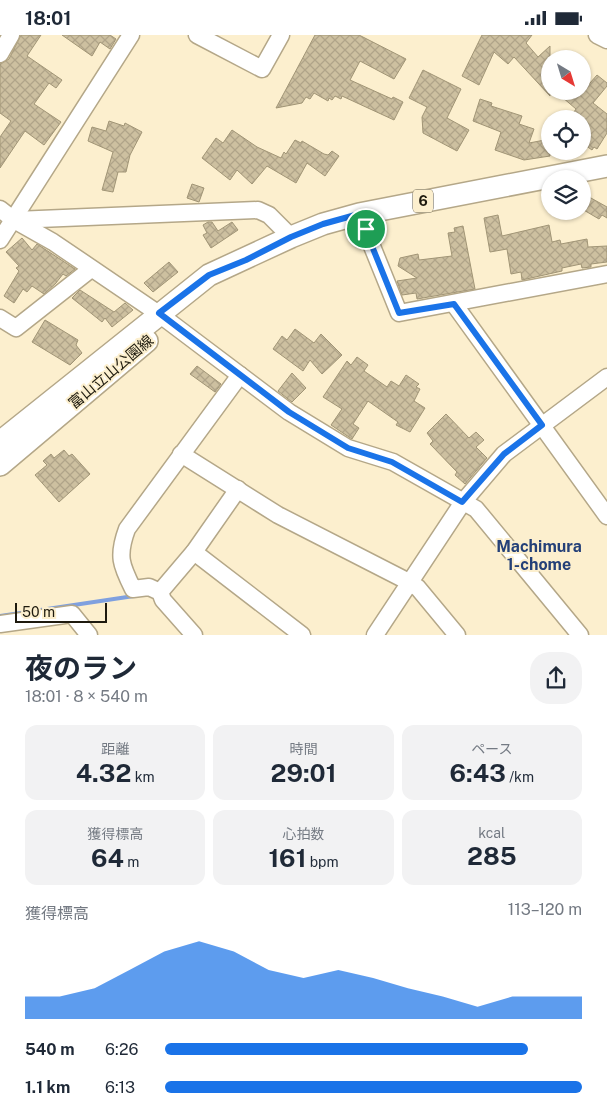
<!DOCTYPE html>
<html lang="ja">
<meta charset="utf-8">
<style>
:root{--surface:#fff;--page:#f2f2f3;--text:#1f2937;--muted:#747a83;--accent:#1a73e8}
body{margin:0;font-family:"Public Sans","Noto Sans JP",sans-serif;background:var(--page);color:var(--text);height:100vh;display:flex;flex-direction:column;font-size:19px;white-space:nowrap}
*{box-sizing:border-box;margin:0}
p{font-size:16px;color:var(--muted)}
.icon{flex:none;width:28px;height:28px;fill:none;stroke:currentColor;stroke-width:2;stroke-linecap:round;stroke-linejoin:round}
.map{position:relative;height:600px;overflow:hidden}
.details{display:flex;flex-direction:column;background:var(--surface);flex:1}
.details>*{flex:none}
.needle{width:32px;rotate:142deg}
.tools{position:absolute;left:541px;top:15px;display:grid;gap:10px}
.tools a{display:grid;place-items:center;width:50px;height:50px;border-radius:50%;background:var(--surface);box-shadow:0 1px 4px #0004;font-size:25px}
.scale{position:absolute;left:15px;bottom:12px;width:92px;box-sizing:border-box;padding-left:5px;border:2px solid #1e1a0e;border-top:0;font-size:14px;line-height:18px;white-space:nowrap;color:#1e1a0e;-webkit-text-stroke:4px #fcefce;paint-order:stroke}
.pin{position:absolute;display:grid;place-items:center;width:42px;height:42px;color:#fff;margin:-21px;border:2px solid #fff;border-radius:50%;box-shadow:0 1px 5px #0007}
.round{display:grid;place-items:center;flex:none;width:52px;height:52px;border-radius:20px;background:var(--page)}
.overview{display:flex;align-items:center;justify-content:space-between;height:85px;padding:0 25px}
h1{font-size:28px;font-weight:700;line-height:38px}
.metrics{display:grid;grid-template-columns:repeat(3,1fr);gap:8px;height:85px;padding:5px 25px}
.metrics div{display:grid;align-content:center;border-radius:12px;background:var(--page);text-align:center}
.metrics b{font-size:25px;font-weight:700}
.metrics small{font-size:14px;font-weight:400}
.metrics p{font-size:14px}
.chart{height:140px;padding:10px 25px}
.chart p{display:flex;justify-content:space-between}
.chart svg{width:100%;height:90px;margin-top:5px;fill:var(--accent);opacity:.7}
ul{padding:0 25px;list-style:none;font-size:16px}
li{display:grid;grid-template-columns:80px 60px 1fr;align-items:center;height:38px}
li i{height:12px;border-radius:6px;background:var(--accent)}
.status{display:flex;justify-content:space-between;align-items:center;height:35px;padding:0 25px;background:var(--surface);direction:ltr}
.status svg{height:14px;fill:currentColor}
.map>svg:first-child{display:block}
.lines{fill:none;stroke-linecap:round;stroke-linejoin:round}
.stream{stroke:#7fa0df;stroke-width:4}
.building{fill:url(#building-cross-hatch);stroke:#a19576}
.minor-casing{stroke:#b4a788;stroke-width:19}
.major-casing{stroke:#b4a788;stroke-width:24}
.minor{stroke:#fff;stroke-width:16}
.major{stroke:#fff;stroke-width:21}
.route-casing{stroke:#fff;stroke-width:10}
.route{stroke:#1a73e8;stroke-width:6}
.labels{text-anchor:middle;stroke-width:4;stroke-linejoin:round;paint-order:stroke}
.shield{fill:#fcefce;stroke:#615a48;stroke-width:1}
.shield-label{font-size:14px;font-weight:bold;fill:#1e1a0e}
.street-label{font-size:15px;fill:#1e1a0e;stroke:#fcefce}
.neighbourhood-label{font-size:16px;font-weight:bold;fill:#244078;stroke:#fcefce}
</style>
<div class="status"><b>18:01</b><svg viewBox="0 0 49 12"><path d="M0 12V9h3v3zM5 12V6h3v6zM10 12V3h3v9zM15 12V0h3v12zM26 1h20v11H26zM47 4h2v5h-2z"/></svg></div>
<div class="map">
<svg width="607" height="600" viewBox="0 0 607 600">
<defs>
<pattern id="building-cross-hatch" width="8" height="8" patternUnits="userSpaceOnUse" patternTransform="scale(1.25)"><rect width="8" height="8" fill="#cdc0a0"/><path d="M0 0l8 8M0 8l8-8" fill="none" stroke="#b0a489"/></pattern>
</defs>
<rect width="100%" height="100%" fill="#fcefce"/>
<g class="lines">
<path class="stream" d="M0 581 134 561"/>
</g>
<g class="building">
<path d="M21 0H41L27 21 62 45 56 53 49 48 34 69 61 87 44 110 25 96 0 133V102L11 86 0 78V29L9 24Z"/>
<path d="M62 0H110L116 4 110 14 100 7 92 21Z"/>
<path d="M315 0H359L406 24 394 44 360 26 350 45 392 64 393 62 403 67 394 85 342 61 341 64 335 61 332 65 329 63 328 66 314 58 310 64 306 62 302 68 276 73Z"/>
<path d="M482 0H532L526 8 538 22 550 11V61L514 22 508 29 494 17 479 50 462 41Z"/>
<path d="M423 35 461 54 447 83 469 95 457 116 423 98 422 82 427 72 409 63Z"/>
<path d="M597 40 607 48V51L593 68 607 79V98L597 114 594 112 592 115 582 108V84H569L576 74 555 56H583Z"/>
<path d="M480 64 492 68 491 71 522 81 519 89 534 94 529 108 550 104V121L524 125 495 115 501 97 473 86Z"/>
<path d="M109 86 124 91 125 88 142 97 130 120 126 137H118L113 157 102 155 113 117 88 106 92 92 106 96Z"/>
<path d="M232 95 257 112 281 123 284 117 286 119 295 105 301 108 302 106 324 119 328 120 332 116 339 121 325 141 307 128 296 148 267 131 252 149 237 135 230 145 202 123 216 103 223 108Z"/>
<path d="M192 149 204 153 199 167 187 163Z"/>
<path d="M582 158 607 172V183L602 180 599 184 582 174Z"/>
<path d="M498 180 502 201 549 190 552 207 560 205 561 209 587 204 588 212 607 211V227L591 229V232L582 233 581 229 562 233V236L522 245 521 237 511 239 507 214 490 217 484 183Z"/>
<path d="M208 187H212L218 196 232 187 238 195 211 213 203 200 207 198 203 190Z"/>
<path d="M463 191 475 254 417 264 416 258 402 260 397 246 417 243 398 231 400 223 418 219 419 225 452 221 448 198 455 197 454 193Z"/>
<path d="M22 203 32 215 37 209 75 234 66 241 63 239 56 248 44 259 32 251 27 257 23 254 14 268 4 261 19 236 16 233 19 231 6 217Z"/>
<path d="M169 227 178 237 153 257 144 248Z"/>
<path d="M80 255 114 277 125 268 133 275 112 292 105 283 102 287 72 263Z"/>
<path d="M45 285 78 305 76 310 82 318 70 330 32 307Z"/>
<path d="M295 294 314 308 321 299 342 320 322 339 310 325 303 336 273 314 282 301 287 305Z"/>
<path d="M357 322 368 330 364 336 387 352 391 346 399 351 406 340 419 349 416 352 420 354 414 366 425 373 410 397 396 390 398 387 368 366 353 389 359 393 352 404 331 390 342 374 323 362 347 326 351 330Z"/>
<path d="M197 331 221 349 215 357 190 339Z"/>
<path d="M292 338 306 353 292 367 278 356Z"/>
<path d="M446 379 469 403 476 397 484 405 476 412 487 423 465 449 455 440 457 437 430 409 433 406 427 398Z"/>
<path d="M64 415 69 421 72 419 90 439 59 467 35 440 47 430 43 426 51 419 54 423Z"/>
</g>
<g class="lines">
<g class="minor-casing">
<g id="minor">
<path d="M197 0 262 34 281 0"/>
<path d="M597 0 607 5"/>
<path d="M0 19 11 0"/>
<path d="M0 174 14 185 53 207 159 279 289 377 348 413 393 427 476 474 580 600"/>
<path d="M359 179 399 278 607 239"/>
<path d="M15 185 258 175 269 180 291 202"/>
<path d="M0 205 131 0"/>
<path d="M454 269 607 481"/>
<path d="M0 283 16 293 91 234"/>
<path d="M181 419 278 480 409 547 418 553 457 600"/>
<path d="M194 517 302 600"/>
<path d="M160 557 194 517 238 454"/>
<path d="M0 589 72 579 89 600"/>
<path d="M194 600 163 565 160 557 149 552 133 554C121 530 117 521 127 494L240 340"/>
<path d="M375 600 463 467 504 419 607 342"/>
</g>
</g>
<g class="major-casing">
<g id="major">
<path d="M0 407 209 240 291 202 323 189 359 179 607 131"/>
<path d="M0 430 147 306"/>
</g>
</g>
<use href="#minor" class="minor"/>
<use href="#major" class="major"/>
</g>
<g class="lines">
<g class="route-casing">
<path id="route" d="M359 179 399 278 454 269 542 390 504 419 462 467 392 427 348 413 289 377 159 278 209 240 246 225 291 202 323 189Z"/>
</g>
<use href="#route" class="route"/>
</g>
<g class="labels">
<rect class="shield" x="413" y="154.5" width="20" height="23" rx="4"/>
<g class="shield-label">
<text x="423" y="171">6</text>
</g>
<g class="street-label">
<text transform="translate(111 337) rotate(-40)" y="5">富山立山公園線</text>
</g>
<g class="neighbourhood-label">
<text x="539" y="517">Machimura<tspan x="539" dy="18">1-chome</tspan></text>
</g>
</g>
</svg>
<div class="tools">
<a><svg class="needle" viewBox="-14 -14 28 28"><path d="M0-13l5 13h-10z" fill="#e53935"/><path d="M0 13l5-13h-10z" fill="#747a83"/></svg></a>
<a><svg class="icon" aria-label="locate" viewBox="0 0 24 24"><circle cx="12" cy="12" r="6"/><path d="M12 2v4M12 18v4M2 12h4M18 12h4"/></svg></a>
<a><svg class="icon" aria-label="layers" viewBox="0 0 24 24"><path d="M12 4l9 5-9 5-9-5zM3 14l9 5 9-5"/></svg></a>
</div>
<div class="scale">50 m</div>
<div class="pin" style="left:366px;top:194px;background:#1e9e55"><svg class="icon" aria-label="arrive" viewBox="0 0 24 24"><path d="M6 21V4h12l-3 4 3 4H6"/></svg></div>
</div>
<section class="details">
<div class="overview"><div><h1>夜のラン</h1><p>18:01 · 8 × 540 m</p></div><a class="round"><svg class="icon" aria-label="share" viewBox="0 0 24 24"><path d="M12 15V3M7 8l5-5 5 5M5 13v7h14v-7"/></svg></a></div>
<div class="metrics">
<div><p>距離</p><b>4.32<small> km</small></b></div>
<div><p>時間</p><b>29:01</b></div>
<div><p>ペース</p><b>6:43<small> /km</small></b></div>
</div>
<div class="metrics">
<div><p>獲得標高</p><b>64<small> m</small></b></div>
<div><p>心拍数</p><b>161<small> bpm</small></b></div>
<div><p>kcal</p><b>285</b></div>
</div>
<div class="chart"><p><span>獲得標高</span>113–120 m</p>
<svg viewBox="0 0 160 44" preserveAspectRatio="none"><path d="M0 44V33L10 33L20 29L30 20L40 11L50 6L60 11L70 20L80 24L90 20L100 24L110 29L120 33L130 38L140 33L150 33L160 33V44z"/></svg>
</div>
<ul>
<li><b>540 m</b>6:26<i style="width:87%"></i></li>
<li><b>1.1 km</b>6:13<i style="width:100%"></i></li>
</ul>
</section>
